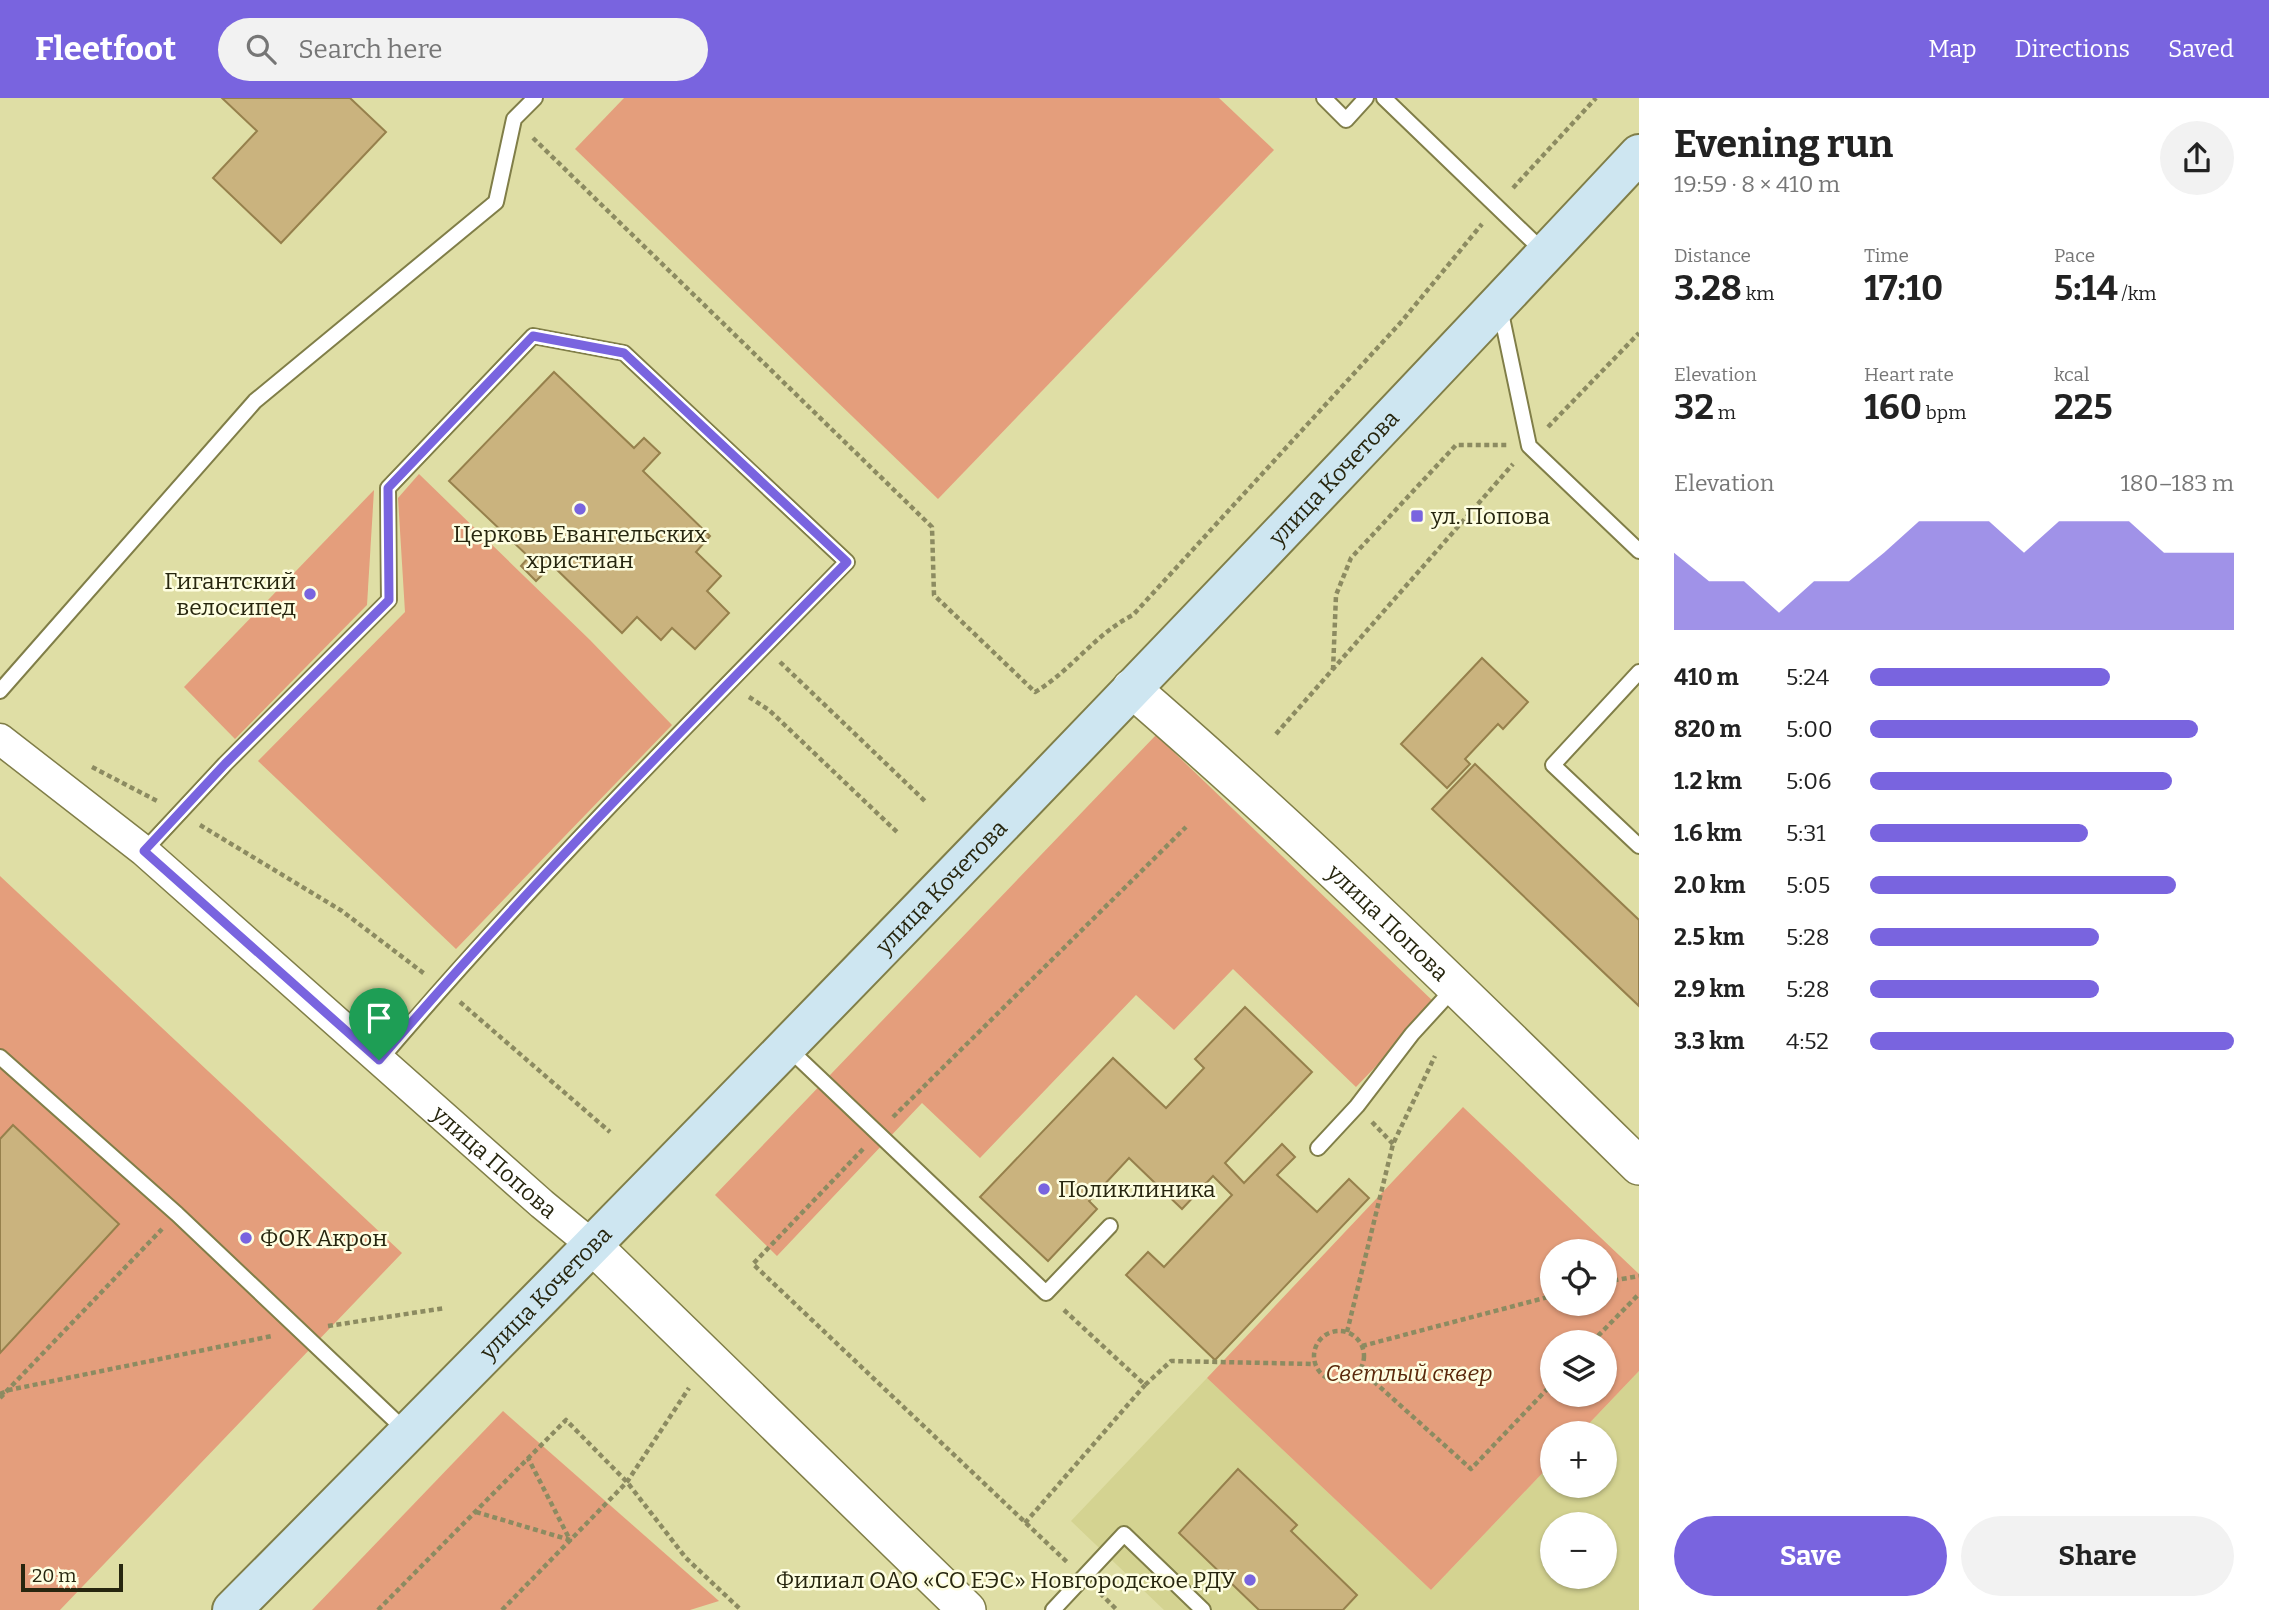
<!DOCTYPE html>
<meta charset="utf-8">
<style>
:root{--surface:#fff;--page:#f2f2f2;--text:#222;--muted:#767676;--accent:#7964df}
body{margin:0;font-family:Bitter,serif;background:var(--page);color:var(--text);height:100vh;display:flex;flex-direction:column;font-size:26px;white-space:nowrap}
*{box-sizing:border-box;margin:0}
p{font-size:23px;color:var(--muted)}
.icon{flex:none;width:38px;height:38px;fill:none;stroke:currentColor;stroke-width:2;stroke-linecap:round;stroke-linejoin:round}
.map{position:relative;flex:1;overflow:hidden}
.sheet{display:flex;flex-direction:column;background:var(--surface);width:630px}
.sheet>*{flex:none}
.tools{position:absolute;left:1540px;top:1141px;display:grid;gap:14px}
.tools a{display:grid;place-items:center;width:77px;height:77px;border-radius:50%;background:var(--surface);box-shadow:0 2px 5px #0004;font-size:35px}
.scale{position:absolute;left:21px;bottom:18px;width:102px;box-sizing:border-box;padding-left:7px;border:4px solid #27260f;border-top:0;font-size:19px;line-height:24px;white-space:nowrap;color:#27260f;-webkit-text-stroke:5px #fefee1;paint-order:stroke}
.pin{position:absolute;display:grid;place-items:center;width:60px;height:60px;color:#fff;margin:-72px -30px;border-radius:50% 50% 50% 0;rotate:-45deg;box-shadow:0 0 7px #0007}
.pin .icon{rotate:45deg}
.round{display:grid;place-items:center;flex:none;width:74px;height:74px;border-radius:37px;background:var(--page)}
.summary{display:flex;align-items:center;justify-content:space-between;height:119px;padding:0 35px}
h1{font-size:38px;font-weight:700;line-height:52px}
.metrics{display:grid;grid-template-columns:repeat(3,1fr);gap:10px;height:119px;padding:7px 35px}
.metrics div{display:grid;align-content:center}
.metrics b{font-size:35px;font-weight:700}
.metrics small{font-size:19px;font-weight:400}
.metrics p{font-size:19px}
.chart{height:196px;padding:14px 35px}
.chart p{display:flex;justify-content:space-between}
.chart svg{width:100%;height:126px;margin-top:7px;fill:var(--accent);opacity:.7}
.button{display:flex;gap:14px;margin-top:auto;padding:14px 35px}
.button a{flex:1;height:80px;border-radius:42px;background:var(--accent);color:#fff;font-size:28px;font-weight:700;line-height:80px;text-align:center}
.button a+a{background:var(--page);color:var(--text)}
ul{padding:0 35px;list-style:none;font-size:23px}
li{display:grid;grid-template-columns:112px 84px 1fr;align-items:center;height:52px}
li i{height:18px;border-radius:9px;background:var(--accent)}
header{display:flex;align-items:center;gap:42px;box-sizing:border-box;height:98px;padding:0 35px;background:var(--accent);color:#fff}
header strong{font-size:33px}
nav{display:flex;gap:38px;margin-inline-start:auto;font-size:24px}
.search{width:490px;height:63px;background:var(--page);display:flex;align-items:center;gap:18px;box-sizing:border-box;padding:0 24px;border-radius:38px;color:var(--muted);font-size:26px}
main{display:flex;flex:1;min-height:0}
.map>svg:first-child{display:block}
.built{fill:#d4d391;fill-rule:evenodd}
.green{fill:#e49e7c;fill-rule:evenodd}
.building{fill:#cab37e;stroke:#96804c;stroke-width:2}
.lines{fill:none;stroke-linecap:round;stroke-linejoin:round}
.service-casing{stroke:#807e48;stroke-width:18}
.minor-casing{stroke:#807e48;stroke-width:33}
.tertiary-casing{stroke:#807e48;stroke-width:40}
.secondary-casing{stroke:#807e48;stroke-width:42}
.path{stroke:#8c8b61;stroke-width:4.5;stroke-dasharray:5 3.5;stroke-linecap:butt}
.service{stroke:#fff;stroke-width:14}
.minor{stroke:#fff;stroke-width:30}
.tertiary{stroke:#fff;stroke-width:37}
.secondary{stroke:#cee6f1;stroke-width:38}
.route-casing{stroke:#fff;stroke-width:14}
.route{stroke:#7964df;stroke-width:9}
.poi-dot{fill:#7964df;stroke:#fefee1;stroke-width:2.5}
.labels{text-anchor:middle;stroke-width:5;stroke-linejoin:round;paint-order:stroke}
.street-label{font-size:23px;fill:#27260f;stroke:#fefee1}
.poi-label{font-size:23px;fill:#27260f;stroke:#fefee1;text-anchor:start}
.park-label{font-size:23px;font-style:italic;fill:#5a280b;stroke:#fefee1}
</style>
<header>
<strong>Fleetfoot</strong>
<div class="search"><svg class="icon" aria-label="search" viewBox="0 0 24 24"><circle cx="10" cy="10" r="6"/><path d="M15 15l6 6"/></svg>Search here</div>
<nav><a>Map</a><a>Directions</a><a>Saved</a></nav>
</header>
<main>
<div class="map">
<svg width="1639" height="1512" viewBox="0 0 1639 1512">
<rect width="100%" height="100%" fill="#dfdea5"/>
<path class="built" d="M1639 1273V1512H1164L1071 1423 1207 1280 1431 1492 1552 1365V1388H1605V1335H1580ZM1552 1426H1605V1479H1552Z"/>
<g class="green">
<path d="M624 0H1219L1274 52 938 401 575 51Z"/>
<path d="M419 376 590 542 672 627 456 851 258 663 405 514 398 400Z"/>
<path d="M374 392 367 507 235 641 184 589Z"/>
<path d="M1156 637 1436 906 1356 989 1233 871 1174 932 1136 897 980 1060 922 1005 777 1158 715 1097Z"/>
<path d="M0 778 402 1155 60 1512H0V1255L119 1126 13 1028 0 1041Z"/>
<path d="M1463 1009 1639 1176V1273L1580 1335H1552V1365L1431 1492 1207 1280ZM1552 1153H1605V1206H1552ZM1552 1244H1605V1297H1552Z"/>
<path d="M503 1313 719 1503 690 1512H312Z"/>
</g>
<g class="building">
<path d="M222 0H350L386 34 281 145 213 80 257 33Z"/>
<path d="M554 274 634 350 644 340 660 355 643 373 710 438 696 454 721 478 707 493 729 515 695 551 672 530 661 542 637 519 622 535 552 467 536 483 521 468 529 459 449 383Z"/>
<path d="M1482 560 1528 604 1503 631 1498 626 1465 661 1470 666 1447 690 1401 646Z"/>
<path d="M1475 666 1639 822V908L1432 711Z"/>
<path d="M1245 909 1312 974 1225 1065 1244 1085 1282 1046 1295 1059 1277 1077 1317 1114 1349 1081 1369 1100 1215 1262 1126 1177 1148 1154 1164 1169 1232 1097 1213 1078 1182 1111 1129 1060 1089 1103 1097 1111 1048 1163 980 1099 1113 960 1166 1010 1204 970 1195 961Z"/>
<path d="M13 1027 119 1126 0 1255V1041Z"/>
<path d="M1238 1371 1297 1427 1291 1433 1357 1497 1343 1512H1259L1179 1435Z"/>
</g>
<g class="lines">
<g class="service-casing">
<g id="service">
<path d="M1324 0 1346 22 1366 0"/>
<path d="M1384 0 1544 154"/>
<path d="M1500 210 1529 348 1639 453"/>
<path d="M1639 574 1553 667 1639 748"/>
<path d="M0 593 255 303 496 104 514 21 535 0"/>
<path d="M144 753 225 666 389 502 388 390 533 238 624 255 847 464C688 626 527 789 379 963"/>
<path d="M788 950 1046 1195 1110 1128"/>
<path d="M0 959 177 1116 407 1334"/>
<path d="M1318 1050 1357 1008 1412 936 1455 889"/>
<path d="M1053 1512 1124 1436 1203 1512"/>
</g>
</g>
<g class="minor-casing">
<g id="minor">
<path id="s1" d="M0 641 144 753 542 1106 592 1147"/>
</g>
</g>
<g class="tertiary-casing">
<g id="tertiary">
<path id="s2" d="M1131 590C1307 742 1473 905 1639 1068"/>
<path d="M592 1147 967 1512"/>
</g>
</g>
<g class="secondary-casing">
<g id="secondary">
<path id="s3" d="M232 1512C708 1033 1178 549 1639 56"/>
</g>
</g>
<g class="path">
<path d="M533 40 932 429 934 497 1035 594C1071 573 1095 536 1133 517L1402 223 1482 126"/>
<path d="M1513 90 1596 0"/>
<path d="M1548 329 1639 235"/>
<path d="M780 564 927 705"/>
<path d="M1333 572 1336 497 1351 460 1456 347H1507"/>
<path d="M749 599 769 612 898 735"/>
<path d="M1276 636 1513 366"/>
<path d="M92 669 159 704"/>
<path d="M200 727 342 813 426 877"/>
<path d="M460 904 610 1034"/>
<path d="M893 1019 1186 729"/>
<path d="M1372 1024 1393 1046"/>
<path d="M863 1051 753 1166 1068 1465"/>
<path d="M1605 1184 1639 1178"/>
<path d="M1064 1212 1145 1287 1171 1263 1314 1266"/>
<path d="M328 1228 445 1210"/>
<circle cx="1339" cy="1258" r="25"/>
<path d="M1347 1234 1393 1046 1435 958"/>
<path d="M1592 1244 1639 1196"/>
<path d="M1362 1248 1552 1198"/>
<path d="M1361 1272 1471 1371 1552 1286"/>
<path d="M0 1296 9 1292 272 1238"/>
<path d="M0 1300 162 1131"/>
<path d="M476 1414 570 1442 528 1360"/>
<path d="M1025 1425 1145 1287"/>
<path d="M1100 1495 1117 1512"/>
<path d="M378 1512 566 1322 627 1384 686 1460 741 1512"/>
<path d="M502 1512 627 1384 689 1290"/>
</g>
<use href="#service" class="service"/>
<use href="#minor" class="minor"/>
<use href="#tertiary" class="tertiary"/>
<use href="#secondary" class="secondary"/>
</g>
<g class="lines">
<g class="route-casing">
<path id="route" d="M533 238 624 255 847 464C688 626 527 789 379 962L144 753 225 666 389 502 388 390Z"/>
</g>
<use href="#route" class="route"/>
</g>
<g class="poi-dot">
<circle cx="580" cy="411" r="7"/>
<rect x="1410" y="411" width="14" height="14" rx="3.5"/>
<circle cx="310" cy="496" r="7"/>
<circle cx="1044" cy="1091" r="7"/>
<circle cx="246" cy="1140" r="7"/>
<circle cx="1250" cy="1482" r="7"/>
</g>
<g class="labels">
<g class="street-label">
<text dy="8" stroke="none"><textPath href="#s3" startOffset="1580">улица Кочетова</textPath></text>
<text dy="8" stroke="none"><textPath href="#s3" startOffset="1013">улица Кочетова</textPath></text>
<text dy="8" stroke="none"><textPath href="#s2" startOffset="348">улица Попова</textPath></text>
<text dy="8" stroke="none"><textPath href="#s1" startOffset="651">улица Попова</textPath></text>
<text dy="8" stroke="none"><textPath href="#s3" startOffset="446">улица Кочетова</textPath></text>
</g>
<g class="poi-label">
<text x="1431" y="426">ул. Попова</text>
<text x="580" y="444" text-anchor="middle">Церковь Евангельских<tspan x="580" dy="26">христиан</tspan></text>
<text x="296" y="491" text-anchor="end">Гигантский<tspan x="296" dy="26">велосипед</tspan></text>
<text x="1058" y="1099">Поликлиника</text>
<text x="260" y="1148">ФОК Акрон</text>
<text x="1236" y="1490" text-anchor="end">Филиал ОАО «СО ЕЭС» Новгородское РДУ</text>
</g>
<g class="park-label">
<text x="1409" y="1283">Светлый сквер</text>
</g>
</g>
</svg>
<div class="tools">
<a><svg class="icon" aria-label="locate" viewBox="0 0 24 24"><circle cx="12" cy="12" r="6"/><path d="M12 2v4M12 18v4M2 12h4M18 12h4"/></svg></a>
<a><svg class="icon" aria-label="layers" viewBox="0 0 24 24"><path d="M12 4l9 5-9 5-9-5zM3 14l9 5 9-5"/></svg></a>
<a>+</a>
<a>−</a>
</div>
<div class="scale">20 m</div>
<div class="pin" style="left:379px;top:962px;background:#1e9e55"><svg class="icon" aria-label="arrive" viewBox="0 0 24 24"><path d="M6 21V4h12l-3 4 3 4H6"/></svg></div>
</div>
<section class="sheet">
<div class="summary"><div><h1>Evening run</h1><p>19:59 · 8 × 410 m</p></div><a class="round"><svg class="icon" aria-label="share" viewBox="0 0 24 24"><path d="M12 15V3M7 8l5-5 5 5M5 13v7h14v-7"/></svg></a></div>
<div class="metrics">
<div><p>Distance</p><b>3.28<small> km</small></b></div>
<div><p>Time</p><b>17:10</b></div>
<div><p>Pace</p><b>5:14<small> /km</small></b></div>
</div>
<div class="metrics">
<div><p>Elevation</p><b>32<small> m</small></b></div>
<div><p>Heart rate</p><b>160<small> bpm</small></b></div>
<div><p>kcal</p><b>225</b></div>
</div>
<div class="chart"><p><span>Elevation</span>180–183 m</p>
<svg viewBox="0 0 160 44" preserveAspectRatio="none"><path d="M0 44V17L10 27L20 27L30 38L40 27L50 27L60 17L70 6L80 6L90 6L100 17L110 6L120 6L130 6L140 17L150 17L160 17V44z"/></svg>
</div>
<ul>
<li><b>410 m</b>5:24<i style="width:66%"></i></li>
<li><b>820 m</b>5:00<i style="width:90%"></i></li>
<li><b>1.2 km</b>5:06<i style="width:83%"></i></li>
<li><b>1.6 km</b>5:31<i style="width:60%"></i></li>
<li><b>2.0 km</b>5:05<i style="width:84%"></i></li>
<li><b>2.5 km</b>5:28<i style="width:63%"></i></li>
<li><b>2.9 km</b>5:28<i style="width:63%"></i></li>
<li><b>3.3 km</b>4:52<i style="width:100%"></i></li>
</ul>
<div class="button"><a>Save</a><a>Share</a></div>
</section>
</main>
